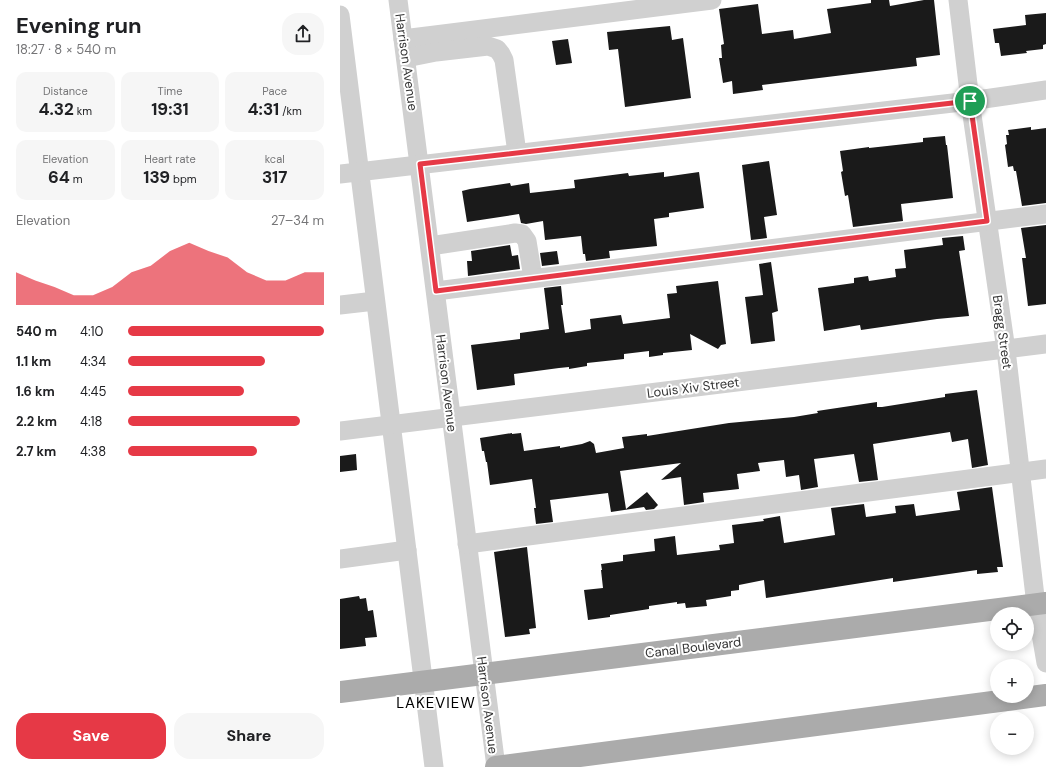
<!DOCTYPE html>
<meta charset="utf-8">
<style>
:root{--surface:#fff;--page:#f6f6f6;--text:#202124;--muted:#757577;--accent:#e63946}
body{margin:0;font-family:"DM Sans",sans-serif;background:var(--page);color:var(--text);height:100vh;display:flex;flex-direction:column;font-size:15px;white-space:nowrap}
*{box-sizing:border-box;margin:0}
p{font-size:13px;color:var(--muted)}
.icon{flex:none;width:22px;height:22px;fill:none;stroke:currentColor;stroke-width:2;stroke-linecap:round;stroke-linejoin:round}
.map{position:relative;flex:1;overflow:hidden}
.details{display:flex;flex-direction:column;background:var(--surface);width:340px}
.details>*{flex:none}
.fabs{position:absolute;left:650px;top:607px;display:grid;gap:8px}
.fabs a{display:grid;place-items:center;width:44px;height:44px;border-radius:50%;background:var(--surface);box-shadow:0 2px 10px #0003;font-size:20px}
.pin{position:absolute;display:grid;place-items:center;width:34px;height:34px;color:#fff;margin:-17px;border:2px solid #fff;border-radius:50%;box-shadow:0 1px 4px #0007}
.round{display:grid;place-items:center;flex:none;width:42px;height:42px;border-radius:16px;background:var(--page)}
.summary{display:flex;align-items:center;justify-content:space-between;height:68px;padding:0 16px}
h1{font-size:22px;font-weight:700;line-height:30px}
.metrics{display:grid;grid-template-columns:repeat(3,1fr);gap:6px;height:68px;padding:4px 16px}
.metrics div{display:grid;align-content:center;border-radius:10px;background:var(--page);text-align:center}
.metrics b{font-size:17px;font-weight:700}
.metrics small{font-size:11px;font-weight:400}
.metrics p{font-size:11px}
.chart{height:112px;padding:8px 16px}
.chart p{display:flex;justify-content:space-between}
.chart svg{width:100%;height:72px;margin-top:4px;fill:var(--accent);opacity:.7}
.button{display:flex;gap:8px;margin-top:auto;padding:8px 16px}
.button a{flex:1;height:46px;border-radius:16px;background:var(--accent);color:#fff;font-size:16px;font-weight:700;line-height:46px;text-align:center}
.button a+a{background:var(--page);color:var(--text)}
ul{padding:0 16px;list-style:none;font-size:13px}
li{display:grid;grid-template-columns:64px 48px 1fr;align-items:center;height:30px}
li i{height:10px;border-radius:5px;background:var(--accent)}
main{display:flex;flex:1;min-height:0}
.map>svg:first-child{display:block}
.building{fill:#1a1a1a}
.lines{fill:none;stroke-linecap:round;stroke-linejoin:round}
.minor{stroke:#d0d0d0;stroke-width:19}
.major{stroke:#ababab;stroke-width:22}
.route-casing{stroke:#fff;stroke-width:8}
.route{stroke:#e63946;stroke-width:5}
.labels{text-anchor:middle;stroke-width:4;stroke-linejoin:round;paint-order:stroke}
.street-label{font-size:13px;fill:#333;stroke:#fff}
.quarter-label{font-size:15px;letter-spacing:1px;fill:#000;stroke:#fff}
</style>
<main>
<section class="details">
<div class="summary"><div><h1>Evening run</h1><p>18:27 · 8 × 540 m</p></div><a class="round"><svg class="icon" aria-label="share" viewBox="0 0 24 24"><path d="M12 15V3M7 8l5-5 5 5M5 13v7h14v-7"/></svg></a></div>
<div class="metrics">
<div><p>Distance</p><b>4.32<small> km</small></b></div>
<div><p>Time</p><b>19:31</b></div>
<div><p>Pace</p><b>4:31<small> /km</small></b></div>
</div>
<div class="metrics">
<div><p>Elevation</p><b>64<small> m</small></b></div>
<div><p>Heart rate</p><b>139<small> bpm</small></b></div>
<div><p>kcal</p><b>317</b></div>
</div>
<div class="chart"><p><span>Elevation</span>27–34 m</p>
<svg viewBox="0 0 160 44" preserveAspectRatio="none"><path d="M0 44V24L10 29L20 33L30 38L40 38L50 33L60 24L70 20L80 11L90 6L100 11L110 15L120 24L130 29L140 29L150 24L160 24V44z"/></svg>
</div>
<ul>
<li><b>540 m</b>4:10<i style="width:100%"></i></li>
<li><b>1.1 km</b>4:34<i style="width:70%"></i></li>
<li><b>1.6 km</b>4:45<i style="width:59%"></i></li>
<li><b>2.2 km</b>4:18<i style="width:88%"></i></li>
<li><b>2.7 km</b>4:38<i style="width:66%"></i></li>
</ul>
<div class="button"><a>Save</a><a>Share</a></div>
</section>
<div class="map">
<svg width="706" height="767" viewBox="0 0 706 767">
<rect width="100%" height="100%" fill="#fff"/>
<g class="building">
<path d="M531 0H549L550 6 584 0H594L600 55 576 58 577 66 422 85 423 90 393 94 392 81 383 83 379 58H382L381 45 384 44 379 9 418 4 422 34 453 30 454 39 491 33 487 9 531 3Z"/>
<path d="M706 13V44L703 45V49L686 51 687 53 661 56 659 43H655L653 29 686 25 685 15Z"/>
<path d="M330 26 332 40 343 38 351 98 285 107 278 49 269 50 267 32Z"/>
<path d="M228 39 232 63 216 65 212 41Z"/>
<path d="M691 127V130L706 128V203L682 206 676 171H674L673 166 668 167 665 145 667 144 666 135H669L668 130Z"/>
<path d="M605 136 606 145H607L613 198 561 204 563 221 513 227 508 195 505 196 501 172 503 171 500 151 529 147V148L583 142V138Z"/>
<path d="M429 161 437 215 424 217 427 238 411 240 402 165Z"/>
<path d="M324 172V177L359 172 364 208 329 213V217L314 219 317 246 269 251 270 258 246 261 245 254H243L241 236 205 240 203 221 186 224 181 223 179 214 127 222 122 191 130 189 170 183 171 186 189 183 190 193 235 188 234 180 288 173 289 176Z"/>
<path d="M706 225V304L688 306 682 258H686L681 228Z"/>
<path d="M623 236 625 250 619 251 629 316 597 319 521 330 520 325 484 331 478 288 514 283V278L528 276 529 281 556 277 555 269 566 268 564 250 603 245 602 238Z"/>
<path d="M170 245 172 256 178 255 180 269 128 276 127 261H132L131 251Z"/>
<path d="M217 251 219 264 202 266 200 253Z"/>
<path d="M431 262 438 311 432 313 435 341 411 344 405 297 423 295 419 264Z"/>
<path d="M378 281 386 344 381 345 378 349 350 334 352 350 323 353V355L309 357V351L284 354V359L247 363V366L229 369V367L219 368 174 374 175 385 137 390 131 345 180 339V333L209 329 204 288 221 286 223 305H221L225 333 251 329 250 319 281 315 283 324 330 318 327 294 337 293 336 286Z"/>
<path d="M637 390 648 465 632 468 628 439 612 442 610 432 533 444 538 480 519 482 514 454 474 459 478 487 461 490 459 475 446 477 444 460 418 463 420 471 397 474 399 489 363 493 364 502 344 505 341 477 321 480 341 463 280 471 286 509 307 492 318 505 314 509 306 510 304 507 271 512 268 493 210 500 213 522 196 524 194 508H196L192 479 150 485 147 462H146L144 451H142L140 438 172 433V434L181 433 184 451 220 446V448L242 444 250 441 254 444 256 453 284 448 282 437 307 434V436L389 423 454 417 478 413 477 411 537 402V407H542L605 397V394Z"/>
<path d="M16 454 17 470 0 472V456Z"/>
<path d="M652 487 663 567H657L658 572 637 574V570L553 582V578L426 598 424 580 399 585V590L391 591V596L366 600 367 606 346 608 345 603 337 604V602L309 606V609L270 615V617L248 620 244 590 263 588 261 570H262L261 564 283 561V555L315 551 314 539 335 536 337 555 380 550 379 545 394 543 392 525 424 521 423 519 440 516 444 543 495 535 491 508 524 504 526 517 556 513 555 506 574 504 576 516 620 510 617 492Z"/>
<path d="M187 547 196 628 189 629 190 634 165 637 154 552Z"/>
<path d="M19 596 20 599 26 598 28 611 33 610 37 637 25 638 26 646 0 649V599Z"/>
</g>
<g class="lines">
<g class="minor">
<path d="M58 0 156 767"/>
<path d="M618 0 630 101 666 350 696 605 706 663"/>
<path d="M0 15 94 767"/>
<path d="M63 39 372 0"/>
<path d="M66 58 96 52 148 46 157 49 161 54 164 60 177 153"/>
<path d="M0 174 630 101 706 90"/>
<path d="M90 246 175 233 182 234 187 241 193 278"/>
<path d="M96 291 706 214"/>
<path d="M0 305 35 301"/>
<path d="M0 431 706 344"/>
<path d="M127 544 706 469"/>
<path d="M0 559 67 550"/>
</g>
<g class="major">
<path d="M0 692 706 603"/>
<path d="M156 767 706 695"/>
</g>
</g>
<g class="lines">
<g class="route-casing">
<path id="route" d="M630 101 647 221 96 291 80 164Z"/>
</g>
<use href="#route" class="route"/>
</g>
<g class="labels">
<g class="street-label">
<text transform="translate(67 62) rotate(82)" y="5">Harrison Avenue</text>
<text transform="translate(663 332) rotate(82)" y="5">Bragg Street</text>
<text transform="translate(107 383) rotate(83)" y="5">Harrison Avenue</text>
<text transform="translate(353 387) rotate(-7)" y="5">Louis Xiv Street</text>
<text transform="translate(353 647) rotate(-7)" y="5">Canal Boulevard</text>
<text transform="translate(148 705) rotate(83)" y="5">Harrison Avenue</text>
</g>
<g class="quarter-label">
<text x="96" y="708">LAKEVIEW</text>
</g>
</g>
</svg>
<div class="fabs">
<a><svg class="icon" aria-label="locate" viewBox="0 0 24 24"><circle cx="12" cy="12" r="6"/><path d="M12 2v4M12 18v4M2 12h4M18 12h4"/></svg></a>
<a>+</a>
<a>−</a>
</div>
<div class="pin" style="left:630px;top:101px;background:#1e9e55"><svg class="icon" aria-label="arrive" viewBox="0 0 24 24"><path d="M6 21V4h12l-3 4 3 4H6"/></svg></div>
</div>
</main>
